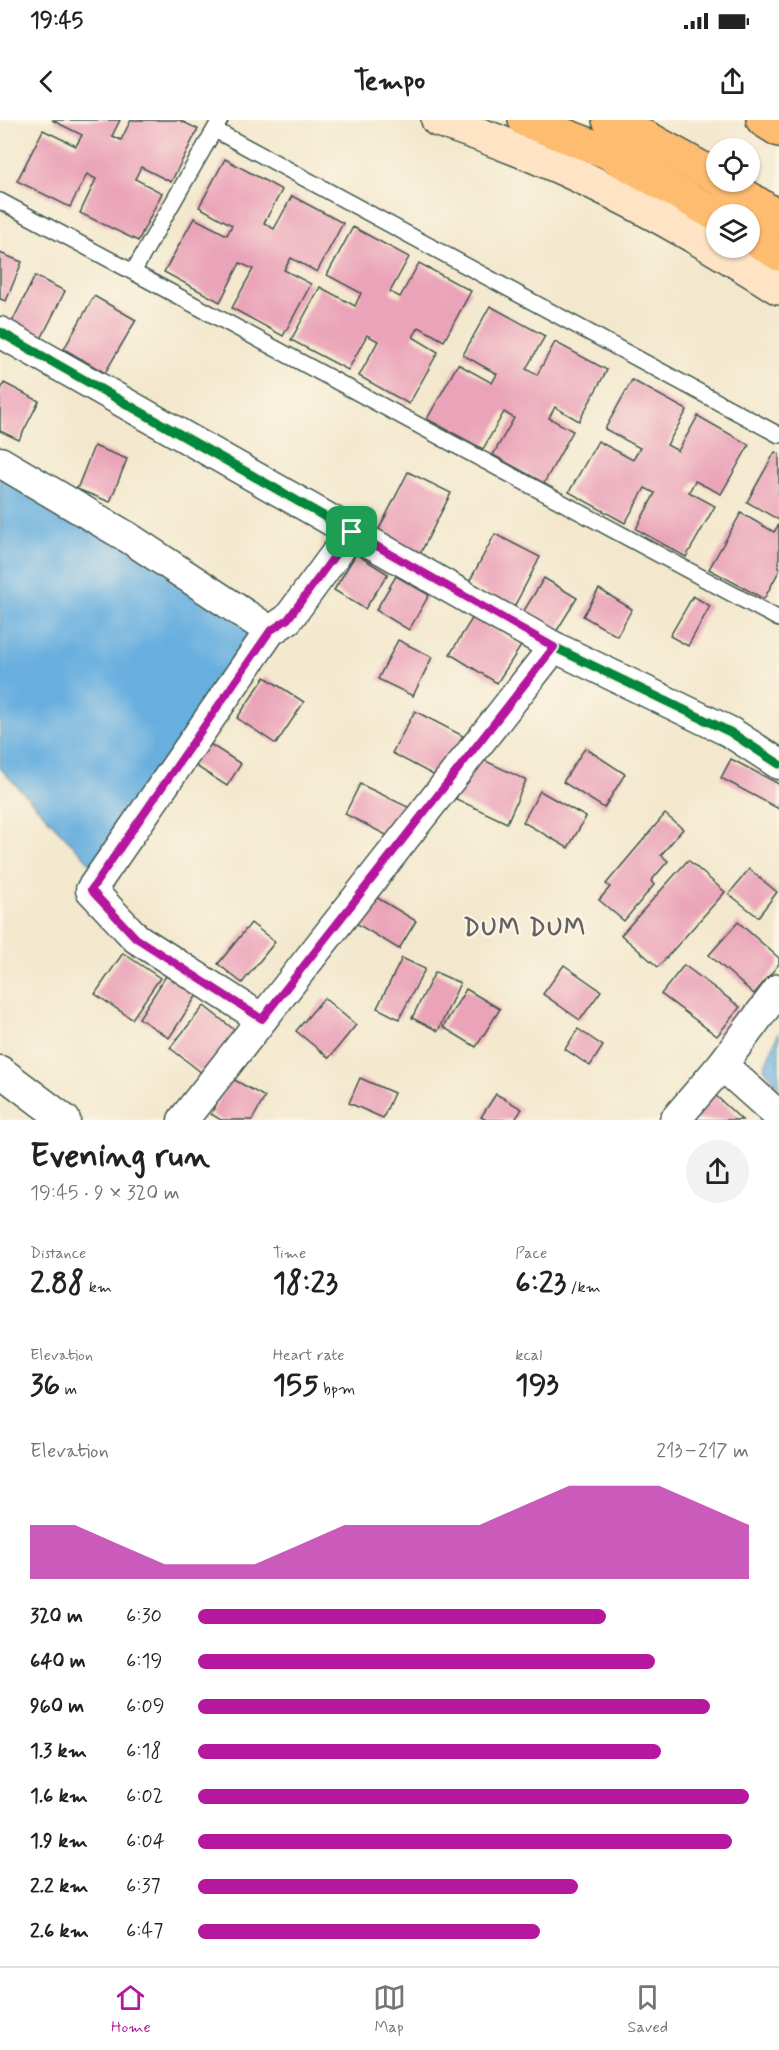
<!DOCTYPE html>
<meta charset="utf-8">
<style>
:root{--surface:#fff;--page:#f2f2f2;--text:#222;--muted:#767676;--line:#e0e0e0;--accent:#b5179e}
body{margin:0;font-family:Mynerve,sans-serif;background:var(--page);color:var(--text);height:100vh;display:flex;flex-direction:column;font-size:22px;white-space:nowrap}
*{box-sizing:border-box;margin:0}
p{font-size:20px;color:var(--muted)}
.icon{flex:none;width:33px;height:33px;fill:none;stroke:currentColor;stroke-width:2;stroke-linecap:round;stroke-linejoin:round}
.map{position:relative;height:1000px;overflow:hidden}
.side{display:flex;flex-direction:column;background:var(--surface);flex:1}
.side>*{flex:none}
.tools{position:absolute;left:706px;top:18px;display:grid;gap:12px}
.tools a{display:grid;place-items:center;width:54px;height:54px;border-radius:50%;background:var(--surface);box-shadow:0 2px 4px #0004;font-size:30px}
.pin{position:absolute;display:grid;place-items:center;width:51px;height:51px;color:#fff;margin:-26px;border-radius:12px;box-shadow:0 3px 9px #0006}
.round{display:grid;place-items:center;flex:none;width:63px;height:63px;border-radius:32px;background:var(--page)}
.summary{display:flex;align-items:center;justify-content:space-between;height:102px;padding:0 30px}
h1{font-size:33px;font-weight:700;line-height:45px}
.metrics{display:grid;grid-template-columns:repeat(3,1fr);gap:9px;height:102px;padding:6px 30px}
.metrics div{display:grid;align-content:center}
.metrics b{font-size:30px;font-weight:700}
.metrics small{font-size:16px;font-weight:400}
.metrics p{font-size:16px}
.chart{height:168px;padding:12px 30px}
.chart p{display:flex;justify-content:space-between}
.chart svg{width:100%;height:108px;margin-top:6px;fill:var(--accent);opacity:.7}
ul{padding:0 30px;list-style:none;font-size:20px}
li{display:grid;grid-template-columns:96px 72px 1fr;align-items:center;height:45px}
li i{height:15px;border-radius:8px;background:var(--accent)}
.status{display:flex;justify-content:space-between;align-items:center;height:42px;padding:0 30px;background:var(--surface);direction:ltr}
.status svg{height:16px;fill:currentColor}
header{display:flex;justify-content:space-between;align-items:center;height:78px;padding:0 30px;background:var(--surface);font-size:27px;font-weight:700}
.tabs{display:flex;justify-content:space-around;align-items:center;height:84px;border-top:2px solid var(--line);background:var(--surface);font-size:16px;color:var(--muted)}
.tabs a{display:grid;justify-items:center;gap:3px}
.tabs .on{color:var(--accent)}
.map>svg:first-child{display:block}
.water{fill:#68afdf;stroke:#44768a;stroke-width:1.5}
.building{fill:#eaa3b8}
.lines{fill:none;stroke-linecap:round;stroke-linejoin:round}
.lane-casing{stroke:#3f574b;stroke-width:18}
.street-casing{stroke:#3f574b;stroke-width:33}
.secondary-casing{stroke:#3f574b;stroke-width:36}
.highway-casing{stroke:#3f574b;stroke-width:36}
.lane{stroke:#fff;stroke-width:15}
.street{stroke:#fff;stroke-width:30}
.secondary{stroke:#fee4c5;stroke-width:33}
.highway{stroke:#fdbc6f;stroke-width:33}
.cycleway-casing{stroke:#fcf5e5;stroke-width:13}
.cycleway{stroke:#00873e;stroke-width:9}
.route-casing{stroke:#fff;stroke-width:12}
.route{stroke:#b5179e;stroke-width:8}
.labels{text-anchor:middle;stroke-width:4.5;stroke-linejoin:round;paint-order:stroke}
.district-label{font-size:24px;font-weight:bold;letter-spacing:1.5px;fill:#666162;stroke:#fcf5e5}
</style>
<div class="status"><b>19:45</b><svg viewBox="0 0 49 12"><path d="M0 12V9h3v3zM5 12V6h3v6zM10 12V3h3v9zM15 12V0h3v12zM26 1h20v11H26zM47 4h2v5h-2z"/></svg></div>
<header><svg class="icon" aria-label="back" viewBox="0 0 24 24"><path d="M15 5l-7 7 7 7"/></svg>Tempo<svg class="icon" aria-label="share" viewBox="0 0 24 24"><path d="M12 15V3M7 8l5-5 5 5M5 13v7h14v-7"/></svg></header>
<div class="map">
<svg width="779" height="1000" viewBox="0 0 779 1000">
<rect width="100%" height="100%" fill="#fcf5e5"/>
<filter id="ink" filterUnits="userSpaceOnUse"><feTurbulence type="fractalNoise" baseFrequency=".0167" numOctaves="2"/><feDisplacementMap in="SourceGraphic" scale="12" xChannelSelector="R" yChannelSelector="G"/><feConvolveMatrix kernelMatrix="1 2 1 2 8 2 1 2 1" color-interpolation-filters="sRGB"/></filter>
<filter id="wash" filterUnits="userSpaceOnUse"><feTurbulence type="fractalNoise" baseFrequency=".008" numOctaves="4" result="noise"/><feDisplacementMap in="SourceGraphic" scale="24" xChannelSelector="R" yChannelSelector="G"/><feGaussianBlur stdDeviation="1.35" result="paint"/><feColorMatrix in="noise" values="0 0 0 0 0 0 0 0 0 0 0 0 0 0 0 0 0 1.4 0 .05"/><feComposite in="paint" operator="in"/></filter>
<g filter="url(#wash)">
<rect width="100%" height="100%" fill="#f3e8cd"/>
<g class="water">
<path d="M0 347 266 504 95 748 0 648Z"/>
<path d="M779 912V967L764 948Z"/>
</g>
<g id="blocks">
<g class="building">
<path d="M52 0H120L112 16 121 20 131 0H179L198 9 171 62 141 47 135 59 162 73 138 121 80 93 96 59 87 54 70 87 17 61 43 10 76 26 82 15Z"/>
<path d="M225 39 282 70 264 103 274 109 292 76 343 103 317 152 291 138 284 150 311 164 283 216 232 188 253 149 240 143 220 182 164 152 194 98 227 115 232 105 199 87Z"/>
<path d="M353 107 409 137 390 172 400 177 419 143 471 171 444 221 419 207 413 217 438 232 409 284 359 256 378 221 367 215 348 250 291 220 320 167 355 186 361 173 327 155Z"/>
<path d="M0 133 22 142 6 181 0 179Z"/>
<path d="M35 156 65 171 41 219 11 204Z"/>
<path d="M94 176 136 200 105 253 64 229Z"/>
<path d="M490 186 545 216 526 249 537 255 555 222 607 250 579 301 555 287 549 298 573 311 544 363 493 335 514 298 504 292 483 329 427 299 458 244 492 263 497 254 463 235Z"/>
<path d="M632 260 687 290 667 325 678 331 698 296 749 325 721 374 695 361 689 372 715 386 686 437 636 409 655 373 645 368 625 403 569 372 598 321 633 340 640 328 605 309Z"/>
<path d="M4 263 39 281 19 320 0 311V272Z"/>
<path d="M94 326 127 339 110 382 77 369Z"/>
<path d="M775 332 779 334V400L747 382Z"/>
<path d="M408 352 451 373 420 434 377 413Z"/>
<path d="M741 393 774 412 779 404V451L764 479 709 449Z"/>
<path d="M495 414 540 437 514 487 468 464Z"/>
<path d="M356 434 388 454 365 489 334 470Z"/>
<path d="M396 456 429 475 409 510 376 490Z"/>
<path d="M544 458 577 478 553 517 520 497Z"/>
<path d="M599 469 632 489 617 516 583 496Z"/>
<path d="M693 476 710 486 688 526 670 516Z"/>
<path d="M473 497 521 526 497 563 450 534Z"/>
<path d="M398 520 432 537 413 576 378 559Z"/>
<path d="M265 557 304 582 276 624 237 598Z"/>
<path d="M415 591 463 616 439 658 392 633Z"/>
<path d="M199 617 241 644 227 666 185 639Z"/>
<path d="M585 628 625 654 604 688 563 662Z"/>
<path d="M475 636 526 660 507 703 456 679Z"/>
<path d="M731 639 779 664V689L721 658Z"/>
<path d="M360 664 410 688 394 719 345 694Z"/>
<path d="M540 671 586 697 568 728 523 702Z"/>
<path d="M665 694 683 709 661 735 668 741 651 761 654 765 624 801 599 780 610 767 606 764Z"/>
<path d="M688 740 725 772 658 847 621 815Z"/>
<path d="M749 749 777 772 758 797 729 774Z"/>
<path d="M371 774 416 801 399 829 354 802Z"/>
<path d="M738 802 779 838V844L754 874 709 835Z"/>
<path d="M251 803 275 822 242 863 218 844Z"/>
<path d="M123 833 160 858 132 899 95 874Z"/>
<path d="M402 838 425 849 399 899 377 888Z"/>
<path d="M564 845 601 871 580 900 543 874Z"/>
<path d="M684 845 740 887 717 916 661 874Z"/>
<path d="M435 852 460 863 438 911 412 898Z"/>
<path d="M166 856 197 875 169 918 139 898Z"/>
<path d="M466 869 500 889 476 927 443 907Z"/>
<path d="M324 878 356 905 329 938 296 911Z"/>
<path d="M204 886 236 911 202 953 170 928Z"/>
<path d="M578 909 603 926 590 946 565 929Z"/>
<path d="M231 958 265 977 252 1000H221L211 994Z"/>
<path d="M360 958 394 973 383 998 349 983Z"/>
<path d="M713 973 742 1000H688Z"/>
<path d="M496 974 522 989 515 1000H486L481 997Z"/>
</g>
</g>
</g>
<g filter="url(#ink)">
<use href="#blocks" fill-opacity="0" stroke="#3f574b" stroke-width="1.5"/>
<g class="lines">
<g class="lane-casing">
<g id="lane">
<path d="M220 0 133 152 779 499"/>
<path d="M215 10 779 315"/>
<path d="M0 81 133 152"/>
</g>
</g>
<g class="street-casing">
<g id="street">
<path d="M0 212 554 527 730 612 779 644"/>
<path d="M0 342 129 418 270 511"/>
<path d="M262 899 136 818 91 770 270 511 288 499 352 412"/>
<path d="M722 945 779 996"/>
<path d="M0 951 65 1000"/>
<path d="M183 1000 554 527"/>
<path d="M675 1000 722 945 779 869"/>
</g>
</g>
<g class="secondary-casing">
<path id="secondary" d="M438 0C563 41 669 98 779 168"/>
</g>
<g class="highway-casing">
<g id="highway">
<path d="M525 0 605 31 717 95"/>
<path d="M609 0 638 13 717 57"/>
<path d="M763 0 779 10"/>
<path d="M724 62 779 98"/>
<path d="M750 116 779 134"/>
</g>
</g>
<use href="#lane" class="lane"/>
<use href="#street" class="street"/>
<use href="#secondary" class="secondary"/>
<use href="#highway" class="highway"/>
<g class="cycleway-casing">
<g id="cycleway">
<path d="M0 212 554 527 730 612 779 644"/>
<path d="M262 899 136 818 91 770 270 511 288 499 352 412"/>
</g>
</g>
<use href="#cycleway" class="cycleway"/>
</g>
</g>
<g class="lines" filter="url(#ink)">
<g class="route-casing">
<path id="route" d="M352 412 554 527 262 899 136 818 91 770 270 511 288 499Z"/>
</g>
<use href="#route" class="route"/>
</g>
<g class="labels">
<g class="district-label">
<text x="525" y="815">DUM DUM</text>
</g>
</g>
</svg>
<div class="tools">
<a><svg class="icon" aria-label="locate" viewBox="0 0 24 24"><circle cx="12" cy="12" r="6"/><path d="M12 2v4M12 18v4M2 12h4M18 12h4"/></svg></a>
<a><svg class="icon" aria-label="layers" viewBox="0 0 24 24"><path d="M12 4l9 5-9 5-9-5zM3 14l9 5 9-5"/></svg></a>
</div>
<div class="pin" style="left:352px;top:412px;background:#1e9e55"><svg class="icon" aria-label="arrive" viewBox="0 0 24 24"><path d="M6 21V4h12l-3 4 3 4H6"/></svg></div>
</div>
<section class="side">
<div class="summary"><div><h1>Evening run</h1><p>19:45 · 9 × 320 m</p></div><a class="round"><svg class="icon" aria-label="share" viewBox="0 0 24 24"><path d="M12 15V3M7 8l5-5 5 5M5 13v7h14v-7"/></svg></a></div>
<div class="metrics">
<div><p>Distance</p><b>2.88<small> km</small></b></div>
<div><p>Time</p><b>18:23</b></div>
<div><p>Pace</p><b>6:23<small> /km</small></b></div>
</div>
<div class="metrics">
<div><p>Elevation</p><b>36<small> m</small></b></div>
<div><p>Heart rate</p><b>155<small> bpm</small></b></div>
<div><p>kcal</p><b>193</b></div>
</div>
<div class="chart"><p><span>Elevation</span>213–217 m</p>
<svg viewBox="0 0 160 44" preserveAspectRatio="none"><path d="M0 44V22L10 22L20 30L30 38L40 38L50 38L60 30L70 22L80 22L90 22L100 22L110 14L120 6L130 6L140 6L150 14L160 22V44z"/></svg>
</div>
<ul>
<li><b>320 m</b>6:30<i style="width:74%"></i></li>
<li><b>640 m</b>6:19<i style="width:83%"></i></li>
<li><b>960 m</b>6:09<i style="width:93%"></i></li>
<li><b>1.3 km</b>6:18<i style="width:84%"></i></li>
<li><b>1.6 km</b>6:02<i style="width:100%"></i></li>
<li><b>1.9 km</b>6:04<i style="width:97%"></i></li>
<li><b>2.2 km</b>6:37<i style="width:69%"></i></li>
<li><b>2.6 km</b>6:47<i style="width:62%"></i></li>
</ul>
</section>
<nav class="tabs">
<a class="on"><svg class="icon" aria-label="home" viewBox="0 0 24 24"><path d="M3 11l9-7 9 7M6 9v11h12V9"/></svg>Home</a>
<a><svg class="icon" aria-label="map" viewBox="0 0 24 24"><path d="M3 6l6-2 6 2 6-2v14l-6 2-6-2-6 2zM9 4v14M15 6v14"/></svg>Map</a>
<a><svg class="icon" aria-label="saved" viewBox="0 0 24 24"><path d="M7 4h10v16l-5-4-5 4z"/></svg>Saved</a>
</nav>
